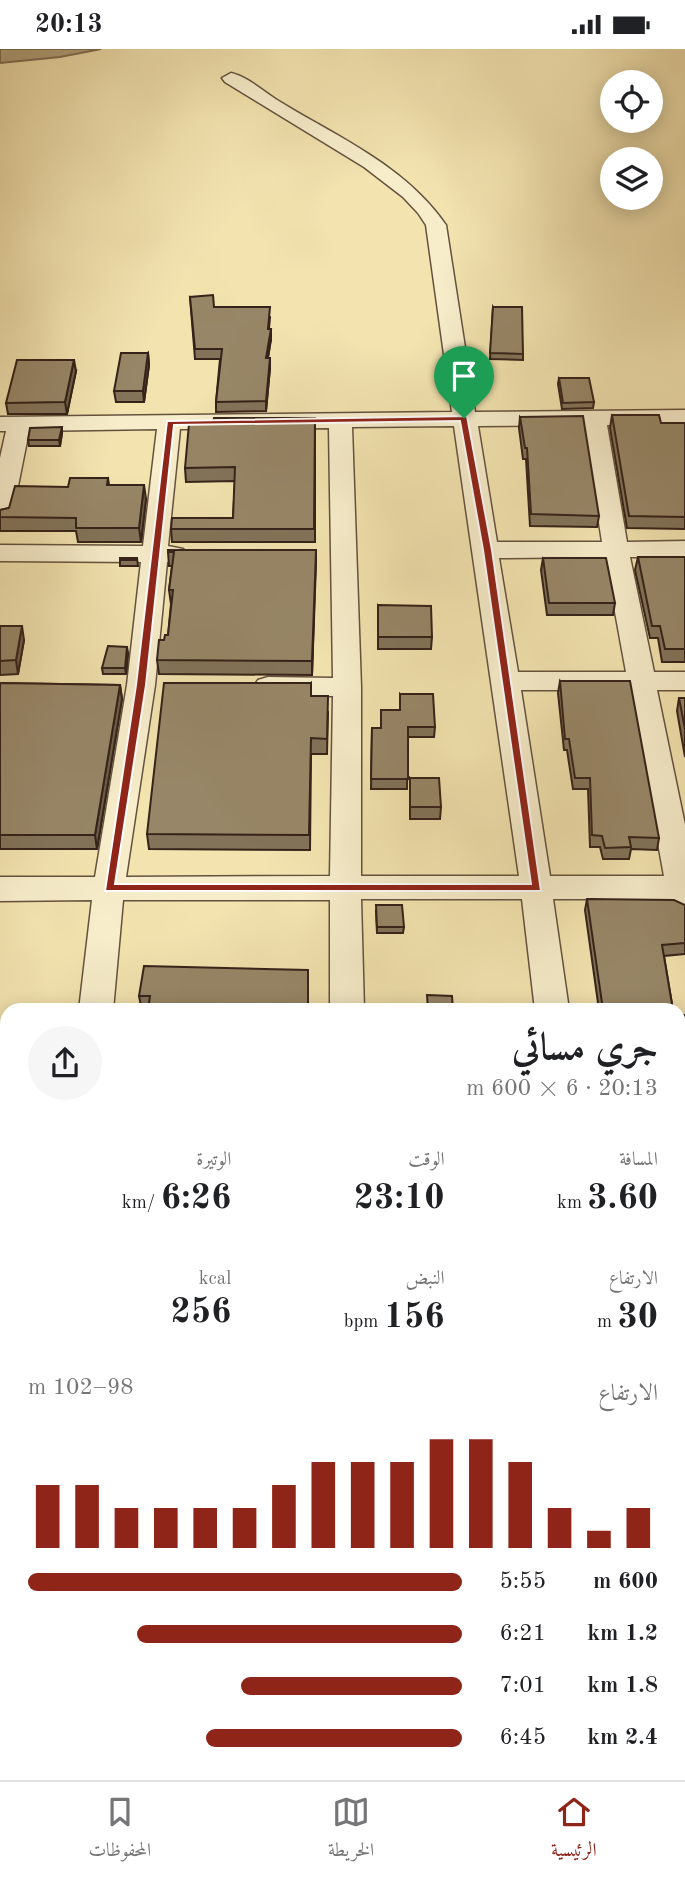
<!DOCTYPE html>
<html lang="ar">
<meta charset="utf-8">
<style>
:root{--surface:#fff;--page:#f6f6f6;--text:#202124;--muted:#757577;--line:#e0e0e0;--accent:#8f2418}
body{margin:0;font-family:"Old Standard TT",Amiri,serif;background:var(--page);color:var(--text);direction:rtl;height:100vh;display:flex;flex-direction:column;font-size:26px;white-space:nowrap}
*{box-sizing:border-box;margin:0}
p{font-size:23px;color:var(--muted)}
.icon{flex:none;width:38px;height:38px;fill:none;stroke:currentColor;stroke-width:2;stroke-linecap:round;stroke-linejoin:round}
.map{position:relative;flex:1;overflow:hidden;direction:ltr}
.sheet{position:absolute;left:0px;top:954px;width:686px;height:779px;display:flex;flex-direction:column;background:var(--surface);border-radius:21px 21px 0 0;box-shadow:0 4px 18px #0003;direction:rtl}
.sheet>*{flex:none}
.fabs{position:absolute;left:600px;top:21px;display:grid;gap:14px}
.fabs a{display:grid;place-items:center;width:63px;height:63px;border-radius:50%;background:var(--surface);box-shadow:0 4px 18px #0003;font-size:35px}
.pin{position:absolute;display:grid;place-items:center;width:60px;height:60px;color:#fff;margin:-72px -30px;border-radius:50% 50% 50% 0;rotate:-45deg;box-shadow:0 0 7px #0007}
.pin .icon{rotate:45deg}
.round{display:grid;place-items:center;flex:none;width:74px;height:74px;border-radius:37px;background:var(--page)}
.summary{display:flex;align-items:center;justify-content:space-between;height:119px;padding:0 28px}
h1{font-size:38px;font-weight:700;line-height:52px}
.figures{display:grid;grid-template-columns:repeat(3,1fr);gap:10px;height:119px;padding:7px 28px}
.figures div{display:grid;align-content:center}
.figures b{font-size:35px;font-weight:700}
.figures small{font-size:19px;font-weight:400}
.figures p{font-size:19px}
.chart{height:196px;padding:14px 28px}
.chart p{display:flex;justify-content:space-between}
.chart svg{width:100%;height:126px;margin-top:7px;stroke:var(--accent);stroke-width:6}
ul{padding:0 28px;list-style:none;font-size:23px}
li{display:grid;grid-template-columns:112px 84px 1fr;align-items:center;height:52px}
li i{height:18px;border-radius:9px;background:var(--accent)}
.status{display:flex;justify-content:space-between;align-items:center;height:49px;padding:0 35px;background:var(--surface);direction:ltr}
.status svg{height:19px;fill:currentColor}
.tab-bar{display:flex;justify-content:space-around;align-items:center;height:98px;border-top:2px solid var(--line);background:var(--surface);font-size:19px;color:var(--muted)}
.tab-bar a{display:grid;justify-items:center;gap:4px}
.tab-bar .selected{color:var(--accent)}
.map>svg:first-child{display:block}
.water{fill:#b2a17c;stroke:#806e54;stroke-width:2}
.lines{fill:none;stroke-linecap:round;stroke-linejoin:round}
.minor-casing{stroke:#64523e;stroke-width:3}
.minor{fill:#f7edcb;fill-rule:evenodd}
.wall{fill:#827359;stroke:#352219;stroke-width:2}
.shaded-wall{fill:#6a5e48;stroke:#352219;stroke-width:2}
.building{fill:#978667;stroke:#352219;stroke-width:2}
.route{fill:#8f2418;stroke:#fff;stroke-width:2;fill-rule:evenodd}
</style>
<div class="status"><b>20:13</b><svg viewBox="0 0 49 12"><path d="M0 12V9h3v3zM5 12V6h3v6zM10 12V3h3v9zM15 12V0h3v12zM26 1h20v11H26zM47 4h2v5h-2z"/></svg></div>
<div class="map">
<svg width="685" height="1731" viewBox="0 0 685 1731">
<rect width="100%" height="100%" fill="#f2e3af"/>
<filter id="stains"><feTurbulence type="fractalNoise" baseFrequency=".00286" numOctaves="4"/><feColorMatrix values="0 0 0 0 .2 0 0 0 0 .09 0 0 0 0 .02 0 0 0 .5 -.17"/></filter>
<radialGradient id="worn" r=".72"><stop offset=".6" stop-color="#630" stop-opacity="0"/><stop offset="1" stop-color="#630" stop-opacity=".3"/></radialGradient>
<path class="water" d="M0 0H101L60 8 0 14Z"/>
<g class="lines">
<g class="minor-casing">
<g id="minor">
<path d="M231 24C249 28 266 45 282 54 341 90 405 117 446 176L475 363 685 361V375L607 376 627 493 685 492V508H630L654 623H685V641H657L685 776V865L674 861 669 850H553L569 961H535L522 850H361L364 961H330V851H123L113 961H79L92 851 0 852V828H95L127 636 141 513 0 512V496L143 497 157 380 29 382 12 467 9 472 0 474V409L6 382H0V368L452 363 426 176 418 164 403 148 364 118 225 33 222 29ZM584 376 602 493H497L478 377ZM454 377 519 827H361V638L352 378ZM329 379 333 629 268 628 258 631 254 637 258 643 268 646 333 647 330 827 126 828 155 636 167 513 183 510 187 505 183 500 168 497 180 380ZM605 508 626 623H518L499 509ZM521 641H630L664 827H550Z"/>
<rect x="679" y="1099" width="6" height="30"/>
<rect x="0" y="1101" width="7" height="30"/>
<rect x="679" y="1365" width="6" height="38"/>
<rect x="0" y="1368" width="7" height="38"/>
<path d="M7 1679V1726H28L27 1731H0V1682Z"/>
<rect x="331" y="1726" width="46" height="5"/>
<path d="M615 1726H661L662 1731H616Z"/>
</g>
</g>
<use href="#minor" class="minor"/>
</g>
<g class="wall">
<path d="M190 248 214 258 270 268 269 280 271 290 268 309H270V319L266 362 216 363V353L220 310H195Z"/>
<path d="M493 258 523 305V311L490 310Z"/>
<path d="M148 304 149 316 144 353H116L114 342Z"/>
<path d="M76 322 67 365H8L6 354Z"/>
<path d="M559 329 594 353 593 359 562 360 558 335Z"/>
<path d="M612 366 661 374H685V480L627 479 610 379Z"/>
<path d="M520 368 599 467 597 478 530 477 526 410H523L519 379Z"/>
<path d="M315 369V493H172L171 480 233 469 235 432 186 433 185 419 213 375Z"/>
<path d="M62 384 60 397H29L28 391Z"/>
<path d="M108 429 109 436 146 450 141 493H78L76 482H0V461L9 459 68 438Z"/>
<path d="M316 501 312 626 159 625 157 611 164 591 168 586 171 555 169 541 172 517H169L168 503Z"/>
<path d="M638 508H685V613H662L658 589H650L635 521Z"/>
<path d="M137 509 138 517H120V511Z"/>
<path d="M543 509 615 554 613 566H547L541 521Z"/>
<path d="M378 556 432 588 431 600H378Z"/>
<path d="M0 577 24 591 18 625 0 626Z"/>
<path d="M128 604 126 625H103L102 619Z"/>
<path d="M560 632 659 789 657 801 631 800 629 810H603L600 798H590L588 740H573L567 701H564L558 644Z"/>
<path d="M0 634 120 636 122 650 97 800H0Z"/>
<path d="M311 634V647L328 663 327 705H311L310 801 149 800 147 785Z"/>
<path d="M400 645 435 678 434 688H408L407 740H371L372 679H381L400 661Z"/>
<path d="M679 649H685V708L677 662Z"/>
<path d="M410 729 441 758 440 770H410Z"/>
<path d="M587 850 685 856V905L664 907 673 961H599L585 861Z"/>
<path d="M376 862 404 878 403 884H377Z"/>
<path d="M308 921 149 957H141L139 947Z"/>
<rect x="679" y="966" width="6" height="67"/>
<path d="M7 1372V1531H0V1394L2 1395 4 1392Z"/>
<path d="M679 1618 685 1619V1691H679Z"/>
</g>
<g class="shaded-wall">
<path d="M271 280V290L266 319V309Z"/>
<path d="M148 304 149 316 144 353 143 342Z"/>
<path d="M270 309V319L266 362V352Z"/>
<path d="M74 311 76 322 67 365 65 353Z"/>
<path d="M62 378V384L60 397 59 391Z"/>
<path d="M144 436 146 450 141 493 139 479Z"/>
<path d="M316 501V515L312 626V612Z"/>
<path d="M22 577 24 591 18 625 16 611Z"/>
<path d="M127 598 128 604 126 625 125 619Z"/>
<path d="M120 636 122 650 97 800 95 786Z"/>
<path d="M0 1586 5 1596 0 1633Z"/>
</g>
<g class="building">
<path d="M213 246 214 258H270L268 280H271L266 309H270L266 352 216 353 222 300H195L190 248Z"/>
<path d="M493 258H522L523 305 490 304Z"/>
<path d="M121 304H148L143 342H114Z"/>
<path d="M17 311H74L65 353 6 354Z"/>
<path d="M559 329H589L594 353 563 354Z"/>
<path d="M612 366H659L661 374H685V468L629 467Z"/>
<path d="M583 367 599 467 531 465 527 399H525L520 368Z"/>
<path d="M214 369H315L314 480H171L172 469H233L235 418 185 419 189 375H213Z"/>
<path d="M62 378 59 391H28L30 379Z"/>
<path d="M70 429H108L107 436H144L139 479H76V469L0 468V461L9 459 15 437 68 438Z"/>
<path d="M168 501H316L312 612 157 611 159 591H164L165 586H168L173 541H169L174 503H168Z"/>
<path d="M638 508H685V600H665L660 577H652Z"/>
<rect x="120" y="509" width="17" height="2"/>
<path d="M543 509H606L615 554H549Z"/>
<path d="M378 556 431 557 432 588H378Z"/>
<path d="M0 577H22L16 611 0 612Z"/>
<path d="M108 597 127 598 125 619H102Z"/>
<path d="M560 632H630L659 789 629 788 631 798 605 799 602 787 592 786 590 729H575L569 690H565Z"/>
<path d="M0 634 120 636 95 786H0Z"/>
<path d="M164 634H311V647H328L327 690 311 689 309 786 147 785Z"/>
<path d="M400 645H433L435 678H408V730H371L372 679H381V661H400Z"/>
<path d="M679 649H685V680Z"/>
<path d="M410 729H439L441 758H410Z"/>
<path d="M587 850 674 851 685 856V894L662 896 673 961H603Z"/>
<path d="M376 856H402L404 878H377Z"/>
<path d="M144 917 308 921V961H148L150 947H139Z"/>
<path d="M427 946 452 947 453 961H428Z"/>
<rect x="679" y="966" width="6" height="56"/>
<path d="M4 1372H7V1518H0V1394L2 1395 4 1392Z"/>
<path d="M679 1618 685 1619V1685L679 1684Z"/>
<path d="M43 1726H297V1731H42Z"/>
</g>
<path class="route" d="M467 367 492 501 541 842H105L136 636 167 372ZM460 372 483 501 531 835H115L146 636 174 376Z"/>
<rect width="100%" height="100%" filter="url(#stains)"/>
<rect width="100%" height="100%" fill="url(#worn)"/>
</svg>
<div class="fabs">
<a><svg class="icon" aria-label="locate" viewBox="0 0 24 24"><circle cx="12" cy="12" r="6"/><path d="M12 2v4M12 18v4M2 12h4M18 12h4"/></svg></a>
<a><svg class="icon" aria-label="layers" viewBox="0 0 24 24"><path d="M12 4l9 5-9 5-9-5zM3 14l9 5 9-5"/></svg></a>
</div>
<div class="pin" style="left:464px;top:369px;background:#1e9e55"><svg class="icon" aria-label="arrive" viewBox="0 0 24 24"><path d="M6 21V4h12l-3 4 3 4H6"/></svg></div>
<section class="sheet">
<div class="summary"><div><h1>جري مسائي</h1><p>20:13 · 6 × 600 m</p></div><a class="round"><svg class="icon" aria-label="share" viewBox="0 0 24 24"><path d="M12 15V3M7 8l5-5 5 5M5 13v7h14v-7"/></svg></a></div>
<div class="figures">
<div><p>المسافة</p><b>3.60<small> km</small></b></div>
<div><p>الوقت</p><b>23:10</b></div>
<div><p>الوتيرة</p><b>6:26<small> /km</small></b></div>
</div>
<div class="figures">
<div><p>الارتفاع</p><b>30<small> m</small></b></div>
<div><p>النبض</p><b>156<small> bpm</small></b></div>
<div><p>kcal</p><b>256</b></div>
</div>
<div class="chart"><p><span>الارتفاع</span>98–102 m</p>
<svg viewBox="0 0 160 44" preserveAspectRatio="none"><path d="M5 44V22M15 44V22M25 44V30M35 44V30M45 44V30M55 44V30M65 44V22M75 44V14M85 44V14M95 44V14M105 44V6M115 44V6M125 44V14M135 44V30M145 44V38M155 44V30"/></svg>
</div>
<ul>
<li><b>600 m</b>5:55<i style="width:100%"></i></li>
<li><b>1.2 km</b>6:21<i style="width:75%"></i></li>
<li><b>1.8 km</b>7:01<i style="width:51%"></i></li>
<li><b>2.4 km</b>6:45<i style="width:59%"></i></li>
</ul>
</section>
</div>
<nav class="tab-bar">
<a class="selected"><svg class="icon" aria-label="home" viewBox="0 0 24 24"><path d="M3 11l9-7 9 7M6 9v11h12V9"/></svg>الرئيسية</a>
<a><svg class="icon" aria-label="map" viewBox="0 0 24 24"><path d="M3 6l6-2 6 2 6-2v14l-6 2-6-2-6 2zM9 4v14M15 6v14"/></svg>الخريطة</a>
<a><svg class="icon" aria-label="saved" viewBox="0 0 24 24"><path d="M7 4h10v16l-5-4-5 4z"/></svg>المحفوظات</a>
</nav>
